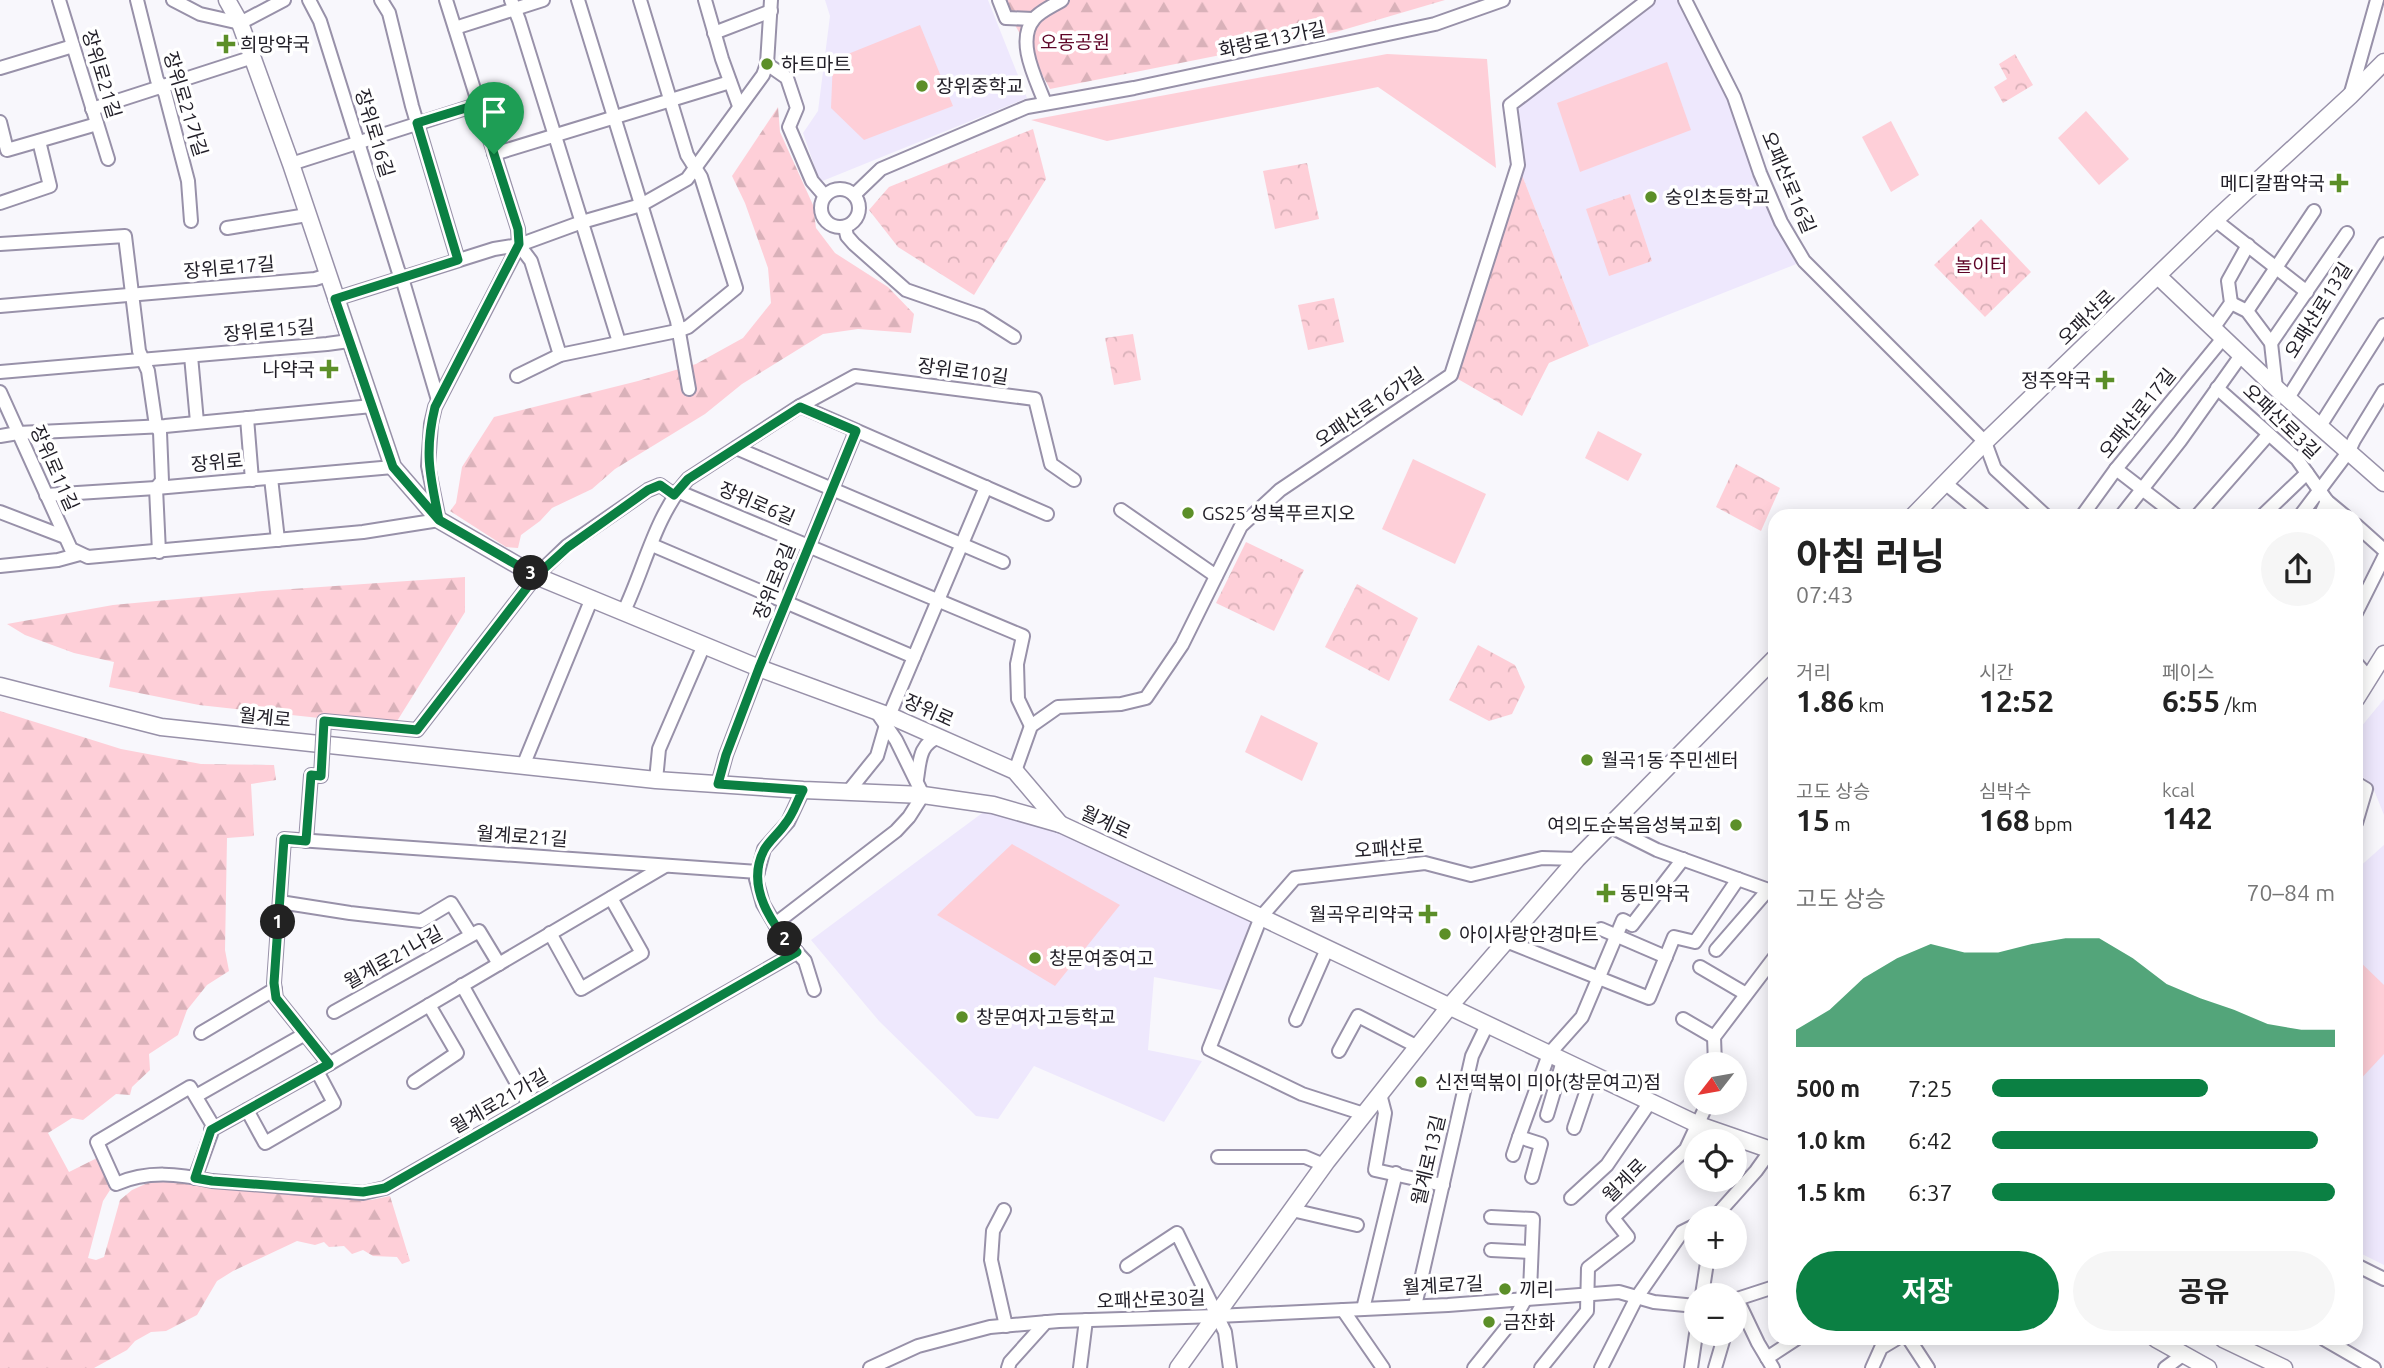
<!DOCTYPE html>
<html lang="ko">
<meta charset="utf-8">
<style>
:root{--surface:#fff;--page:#f6f6f6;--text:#222;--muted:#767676;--accent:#0b8043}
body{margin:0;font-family:Ubuntu,"Noto Sans KR",sans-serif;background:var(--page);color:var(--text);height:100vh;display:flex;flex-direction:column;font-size:26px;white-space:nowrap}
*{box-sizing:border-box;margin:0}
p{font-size:23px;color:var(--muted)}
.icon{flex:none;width:38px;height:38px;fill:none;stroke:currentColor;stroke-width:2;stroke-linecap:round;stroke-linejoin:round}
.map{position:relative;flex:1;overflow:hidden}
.sheet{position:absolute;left:1768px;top:509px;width:595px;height:836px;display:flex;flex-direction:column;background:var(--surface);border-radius:21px;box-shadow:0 4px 18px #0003}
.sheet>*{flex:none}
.needle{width:46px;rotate:239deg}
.buttons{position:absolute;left:1684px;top:1052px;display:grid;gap:14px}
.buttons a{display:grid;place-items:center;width:63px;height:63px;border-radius:50%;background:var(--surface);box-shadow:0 4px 18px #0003;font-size:35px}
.pin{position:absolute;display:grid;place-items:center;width:60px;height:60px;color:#fff;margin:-72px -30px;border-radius:50% 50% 50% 0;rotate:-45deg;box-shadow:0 0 7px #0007}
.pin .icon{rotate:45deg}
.km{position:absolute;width:35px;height:35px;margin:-18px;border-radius:50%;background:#222;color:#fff;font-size:19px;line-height:35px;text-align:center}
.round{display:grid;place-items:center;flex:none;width:74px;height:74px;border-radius:37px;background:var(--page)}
.summary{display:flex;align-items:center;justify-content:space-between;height:119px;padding:0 28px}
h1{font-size:38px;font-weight:700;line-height:52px}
.stats{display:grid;grid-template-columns:repeat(3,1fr);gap:10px;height:119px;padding:7px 28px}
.stats div{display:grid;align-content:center}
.stats b{font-size:30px;font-weight:700}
.stats small{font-size:19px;font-weight:400}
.stats p{font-size:19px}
.chart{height:196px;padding:14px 28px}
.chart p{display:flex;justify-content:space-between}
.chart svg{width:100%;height:126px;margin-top:7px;fill:var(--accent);opacity:.7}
.action{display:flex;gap:14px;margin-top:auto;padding:14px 28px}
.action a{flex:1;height:80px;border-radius:42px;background:var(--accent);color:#fff;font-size:28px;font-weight:700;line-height:80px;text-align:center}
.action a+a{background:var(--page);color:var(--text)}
ul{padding:0 28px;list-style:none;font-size:23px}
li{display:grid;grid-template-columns:112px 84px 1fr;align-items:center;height:52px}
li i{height:18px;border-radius:9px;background:var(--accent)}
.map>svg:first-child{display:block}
.built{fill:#eee8fd}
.grass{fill:#fecfd8}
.forest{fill:url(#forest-firs)}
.park{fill:url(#park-crowns)}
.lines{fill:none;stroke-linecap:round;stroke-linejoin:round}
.street-casing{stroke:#9891a9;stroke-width:16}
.secondary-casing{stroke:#9891a9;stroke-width:19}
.street{stroke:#fff;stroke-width:12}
.secondary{stroke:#fff;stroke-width:16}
.street-bridge-casing{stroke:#9891a9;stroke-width:16;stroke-linecap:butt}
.street-bridge{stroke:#fff;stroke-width:12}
.route-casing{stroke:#fff;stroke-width:14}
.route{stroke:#0b8043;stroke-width:9}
.poi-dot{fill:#5c8f28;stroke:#fff;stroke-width:2.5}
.labels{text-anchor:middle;stroke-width:7;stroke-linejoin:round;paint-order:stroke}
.street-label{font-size:19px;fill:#232029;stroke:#fff}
.park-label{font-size:19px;fill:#5e0528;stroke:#fff}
.poi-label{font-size:19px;fill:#232029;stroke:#fff;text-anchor:start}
</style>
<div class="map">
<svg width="2384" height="1368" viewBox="0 0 2384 1368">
<defs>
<pattern id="forest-firs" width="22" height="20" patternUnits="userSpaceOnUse" patternTransform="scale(1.75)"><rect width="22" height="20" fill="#fecfd8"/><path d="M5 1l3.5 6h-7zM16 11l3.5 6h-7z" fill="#d9b1b9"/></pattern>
<pattern id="park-crowns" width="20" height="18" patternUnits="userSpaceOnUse" patternTransform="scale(1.75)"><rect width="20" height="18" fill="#fecfd8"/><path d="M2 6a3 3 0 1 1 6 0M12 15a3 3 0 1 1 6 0" fill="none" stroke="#d9b1b9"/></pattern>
</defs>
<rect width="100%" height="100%" fill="#f8f7fc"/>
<g class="built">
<path d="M825 0H988L1027 98 820 182 803 133 818 111 830 16Z"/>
<path d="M1648 0H1685L1804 261 1589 346 1518 165 1510 105Z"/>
<path d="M2384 699V815L2372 785 2356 771V733Z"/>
<path d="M993 805 1060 824 1261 917 1231 992 1154 977 1148 1050 1202 1061 1164 1122 1034 1066 998 1119 976 1116 879 1021 811 940Z"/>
<path d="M2384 845V1265L2356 1251V870Z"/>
</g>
<g class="grass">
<path d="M920 25 953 106 864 140 831 108 833 60Z"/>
<path d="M1387 54 1487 59 1496 168 1378 87 1107 141 1031 120Z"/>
<path d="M1667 62 1691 130 1580 172 1557 103Z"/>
<path d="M2086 111 2129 159 2099 185 2058 138Z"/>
<path d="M1891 121 1919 175 1891 192 1862 137Z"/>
<path d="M1598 431 1642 454 1628 481 1585 458Z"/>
<path d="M1413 459 1486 494 1455 564 1382 529Z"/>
<path d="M1261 715 1318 743 1302 781 1245 752Z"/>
<path d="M1012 844 1120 905 1055 986 937 915Z"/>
<path d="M2356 958 2384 985V1054L2356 1084Z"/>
</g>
<g class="forest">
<path d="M1005 0H1445L1336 32 1050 89 1015 25Z"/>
<path d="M778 107 780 132 813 205 816 228 835 253 888 287 914 314 911 333 858 329 823 334 742 384 705 414 615 469 592 489 552 508 540 521 521 535 518 548 506 547 450 511 456 503 462 467 494 417 638 381 696 364 743 338 771 303 768 268 745 203 732 176Z"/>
<path d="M465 577V612L394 726 199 705 109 687 114 662 74 653 25 635 7 624 113 605 263 591Z"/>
<path d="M0 711 121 749 201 764 274 765 276 780 251 784 254 836 227 838 225 950 229 971 207 985 187 1010 178 1035 149 1054 150 1070 132 1087 130 1095 116 1094 83 1120 72 1118 48 1133 69 1172 99 1157 110 1190 103 1201 88 1258 96 1260 104 1257 120 1200 132 1190 152 1181 171 1180 218 1187 371 1200 390 1196 410 1261 402 1264 397 1257 373 1256 363 1250 352 1254 344 1246 329 1247 324 1242 315 1245 297 1241 233 1271 217 1281 197 1315 166 1331 151 1332 135 1341 127 1350 94 1368H0Z"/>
</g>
<g class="park">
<path d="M2015 54 2033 85 2003 103 1994 87 2007 79 1999 64Z"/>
<path d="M1033 129 1046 179 974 295 898 247 869 210 889 187Z"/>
<path d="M1307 163 1319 219 1275 229 1263 171Z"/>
<path d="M1518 165 1589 346 1549 363 1522 416 1451 375Z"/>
<path d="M1630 194 1652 261 1609 276 1586 209Z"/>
<path d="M1981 219 2031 272 1985 317 1934 265Z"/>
<path d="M1334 298 1344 342 1308 350 1298 305Z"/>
<path d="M1133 334 1141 380 1114 385 1105 338Z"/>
<path d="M1736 464 1780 488 1761 531 1716 507Z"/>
<path d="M1246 542 1304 570 1274 631 1216 603Z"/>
<path d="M1357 584 1418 618 1389 681 1325 647Z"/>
<path d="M1478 645 1515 665 1525 687 1512 714 1489 721 1449 700Z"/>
</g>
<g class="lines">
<g class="street-casing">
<g id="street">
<path d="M59 0 108 159"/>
<path d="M137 0 157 80 165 93 188 181 191 221"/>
<path d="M173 0 200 14 240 23 284 0"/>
<path d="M309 0 320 21 398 270 402 278 438 400"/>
<path d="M381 0 389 13 412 106 458 260"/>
<path d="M446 0 518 229 519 245 531 261 560 355"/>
<path d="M511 0 519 20 619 342"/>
<path d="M578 0 677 321 689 389"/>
<path d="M705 0 722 59 739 106"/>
<path d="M999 0 1006 18 1033 19"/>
<path d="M1685 0 1734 97 1760 173 1781 222 1804 261 1985 442 1995 469 2046 516"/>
<path d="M455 28 543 0"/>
<path d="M714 33 771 11"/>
<path d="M767 64 787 78 797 108 789 127 812 181 825 196"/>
<path d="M0 68 73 46"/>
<path d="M2350 96 2377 0"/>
<path d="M1045 103C1037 81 1015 41 1034 19 1040 11 1053 6 1062 0"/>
<path d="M92 109 253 57"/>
<path d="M0 122 7 150 97 124"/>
<path d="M494 154 730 82"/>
<path d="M291 164 479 104"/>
<circle cx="840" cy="208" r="19"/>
<path d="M854 195 881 169 1027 107 1134 88 1435 24 1503 0"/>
<path d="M0 203 50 186 39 141"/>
<path d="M2215 220 2307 292"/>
<path d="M845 227 847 236 854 244 906 290 981 316 1014 337"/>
<path d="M227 228 307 215"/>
<path d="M0 244 125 236 139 351 148 371 156 426 160 432 162 481 156 488 159 552"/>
<path d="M335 299 494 249 519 245 582 222 641 205 687 179 763 75 767 64 771 0"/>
<path d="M2231 303 2247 311 2271 343 2276 388"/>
<path d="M0 306 315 279 328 275"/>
<path d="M2247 311 2314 211"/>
<path d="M2214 327 2231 303 2228 281 2248 245"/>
<path d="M2271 343 2347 233"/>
<path d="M191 356 197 422"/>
<path d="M0 372 327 344 349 341"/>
<path d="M517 376 560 355 677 331 688 327 736 288 701 177 687 155 640 0"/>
<path d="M2217 388 2297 459 2327 501 2345 516"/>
<path d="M0 392 71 549 88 557 363 532 439 520 428 466 431 424 435 407 519 245"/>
<path d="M2288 398 2384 244"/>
<path d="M800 406 1047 514"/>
<path d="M247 418 252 480"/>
<path d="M2320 426 2384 325"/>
<path d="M0 436 18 433 165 426 372 406"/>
<path d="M736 448 1003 562"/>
<path d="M2116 469 2177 516"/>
<path d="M271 478 278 540"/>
<path d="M1945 483 1985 516"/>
<path d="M677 491 1023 636 1017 664 1018 699 1031 726"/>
<path d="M46 495 156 488 393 467"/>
<path d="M1121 510 1216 576"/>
<path d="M0 512 65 537"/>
<path d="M2082 516 2116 469 2224 337"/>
<path d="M2121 516 2180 441 2242 354"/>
<path d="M2197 516 2268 435"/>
<path d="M2262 516 2307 473"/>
<path d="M2300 516 2349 451 2354 440 2384 391"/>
<path d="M2320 516 2327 501"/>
<path d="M2356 525 2384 550"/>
<path d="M652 545 914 657"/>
<path d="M0 566 58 560 80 554"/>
<path d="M624 611C645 567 655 516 688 479L800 406 855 376 1035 399 1051 464 1074 480"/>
<path d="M2356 613 2384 557"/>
<path d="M2356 663 2369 678"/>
<path d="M889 716 986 487"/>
<path d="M324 721 417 730 536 576 567 546 648 490 660 485 674 495"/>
<path d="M523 766 592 598"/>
<path d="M1015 771 1031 726 1058 707 1121 704 1146 698 1182 645 1241 526 1280 490 1451 375 1518 165 1510 105 1648 0"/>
<path d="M917 779C920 761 919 744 939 737"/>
<path d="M656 780 659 749 704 645"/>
<path d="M2356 783 2366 789 2356 823"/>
<path d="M718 784 726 755 759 668 856 431"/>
<path d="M803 790 788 822 764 849 756 879 763 904 782 936 805 961 814 990"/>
<path d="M848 792 877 756 886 725"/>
<path d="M1609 826 1657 850 1774 892"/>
<path d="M306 841 311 775 321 776"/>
<path d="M280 902 350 913 421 921 451 903 471 935"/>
<path d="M775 924 896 831 909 817 923 795 896 740 876 711"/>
<path d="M1601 929 1666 957"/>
<path d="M550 933 581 989 642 953 611 898"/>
<path d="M1506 941 1649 998 1674 937 1695 942 1738 879"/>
<path d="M1716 950 1768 890"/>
<path d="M1700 967 1746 994"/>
<path d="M462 985 529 1105"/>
<path d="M334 1012 479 931 499 964"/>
<path d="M1683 1019 1714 1037"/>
<path d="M1296 1020 1327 949"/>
<path d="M201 1033 275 989"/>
<path d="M1339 1051 1358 1016 1418 1047"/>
<path d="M329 1064 276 998 274 983 284 839 758 872"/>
<path d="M1715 1064 1714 1037 1774 958"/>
<path d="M414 1082 457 1053 429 1005"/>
<path d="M1380 1094 1385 1113 1375 1170 1443 1185"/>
<path d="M196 1096 305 1034"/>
<path d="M247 1110 265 1143 334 1103 317 1071"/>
<path d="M1364 1114 1302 1094 1209 1049 1261 917 1295 878 1425 863 1471 875 1542 858 1577 859"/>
<path d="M1547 1115 1563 1061"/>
<path d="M1574 1128 1592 1075"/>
<path d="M211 1130 329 1064 665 866"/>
<path d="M1513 1155 1519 1137"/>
<path d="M1218 1157H1305L1324 1165"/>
<path d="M1532 1177 1541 1144 1519 1137 1549 1054 1582 1017 1623 920 1632 925 1683 859"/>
<path d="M195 1178 211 1134 212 1124 190 1087 97 1142 116 1184C148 1170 179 1174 212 1181L363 1193 385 1188 797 952"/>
<path d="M1571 1198 1607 1165 1650 1102"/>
<path d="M1004 1210 993 1231 991 1260 1006 1326"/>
<path d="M1292 1210 1357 1225"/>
<path d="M1714 1218 1756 1171 1771 1150"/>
<path d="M1491 1250 1531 1252"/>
<path d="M2356 1265 2384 1279"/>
<path d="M1127 1266 1177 1233 1225 1332 1230 1368"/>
<path d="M1702 1295 1708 1256"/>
<path d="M1737 1299 1758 1343 1773 1368"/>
<path d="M1734 1300 1774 1287"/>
<path d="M1415 1306 1472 1056 1487 1025"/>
<path d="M1363 1309 1396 1173"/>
<path d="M1343 1310 1383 1368"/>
<path d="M1909 1339 1928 1368"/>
<path d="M2324 1339 2374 1368"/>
<path d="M1767 1358 1796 1339"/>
<path d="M870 1368 918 1346 990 1327 1059 1321 1217 1316 1448 1305 1619 1292 1654 1302 1696 1306"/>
<path d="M1008 1368 1010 1362 1046 1322"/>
<path d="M1080 1368 1086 1320"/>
<path d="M1474 1368 1516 1316 1530 1291 1533 1219 1491 1217"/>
<path d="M1541 1368 1587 1311 1588 1268 1628 1237 1613 1218 1686 1149 1708 1102"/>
<path d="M1601 1368 1637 1297 1682 1232 1696 1225"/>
<path d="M1691 1368 1696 1334"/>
<path d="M1715 1368 1725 1334"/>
<path d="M1872 1368 1881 1348 1896 1339"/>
<path d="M2165 1368 2184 1354"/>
</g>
</g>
<g class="secondary-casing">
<g id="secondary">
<path d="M227 0 240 23 291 164 393 467 439 520 536 576 759 668 895 718 1015 771 1060 824"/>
<path d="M2158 276 2276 388 2384 483"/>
<path d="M1913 516 1985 442 2215 220 2350 96 2384 62"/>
<path d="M0 686 161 727 656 780 803 790 923 795 993 805 1060 824 1261 917 1699 1125 1774 1151"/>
<path d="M2356 699 2384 654"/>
<path d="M2156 1339 2208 1368"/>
<path d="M2223 1339 2284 1368"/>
<path d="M1178 1368 1327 1161 1449 1007 1577 859 1774 659"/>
</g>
</g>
<use href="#street" class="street"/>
<use href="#secondary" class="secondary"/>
<g class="street-bridge-casing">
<path id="street-bridge" d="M321 776 324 721"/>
</g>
<use href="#street-bridge" class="street-bridge"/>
</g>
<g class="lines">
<g class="route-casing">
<path id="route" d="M494 154 518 229 519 244 435 407C424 452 430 476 439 520L536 576 417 730 324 721 321 776 311 775 306 841 284 839 274 983 276 998 329 1064 211 1130 195 1178 212 1181 363 1192 385 1188 797 952C772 925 745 887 764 850 769 841 779 833 785 824 793 815 797 801 803 790L718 784 726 755 759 668 856 431 800 407 688 479 674 495 660 485 648 490 568 547 536 576 446 524 439 520 393 467 335 299 458 260 417 123 479 104 494 154"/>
</g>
<use href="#route" class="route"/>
</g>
<g class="poi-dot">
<path d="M222.5 33.5h7v7h7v7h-7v7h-7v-7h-7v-7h7z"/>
<circle cx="767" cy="64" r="7"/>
<circle cx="922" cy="86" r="7"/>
<path d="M2335.5 172.5h7v7h7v7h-7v7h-7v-7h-7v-7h7z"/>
<circle cx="1651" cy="197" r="7"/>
<path d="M325.5 358.5h7v7h7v7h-7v7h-7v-7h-7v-7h7z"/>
<path d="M2101.5 369.5h7v7h7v7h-7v7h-7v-7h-7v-7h7z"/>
<circle cx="1188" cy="513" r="7"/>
<circle cx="1587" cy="760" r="7"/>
<circle cx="1736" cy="825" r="7"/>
<path d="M1602.5 882.5h7v7h7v7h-7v7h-7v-7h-7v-7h7z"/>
<path d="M1424.5 903.5h7v7h7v7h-7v7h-7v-7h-7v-7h7z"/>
<circle cx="1445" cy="934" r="7"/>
<circle cx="1035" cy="958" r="7"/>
<circle cx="962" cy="1017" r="7"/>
<circle cx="1421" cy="1082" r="7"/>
<circle cx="1505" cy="1289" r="7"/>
<circle cx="1489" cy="1322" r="7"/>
</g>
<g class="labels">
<g class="street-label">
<text transform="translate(1272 39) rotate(-12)" y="7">화랑로13가길</text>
<text transform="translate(102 74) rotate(73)" y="7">장위로21길</text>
<text transform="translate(186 104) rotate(73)" y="7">장위로21가길</text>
<text transform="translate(375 133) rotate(73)" y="7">장위로16길</text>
<text transform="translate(1789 182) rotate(67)" y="7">오패산로16길</text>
<text transform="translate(229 267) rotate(-5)" y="7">장위로17길</text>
<text transform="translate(2318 310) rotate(-58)" y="7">오패산로13길</text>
<text transform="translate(2086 317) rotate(-44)" y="7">오패산로</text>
<text transform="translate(269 330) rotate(-5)" y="7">장위로15길</text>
<text transform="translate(963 371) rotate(8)" y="7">장위로10길</text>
<text transform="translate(1369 407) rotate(-34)" y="7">오패산로16가길</text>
<text transform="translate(2137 413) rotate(-51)" y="7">오패산로17길</text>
<text transform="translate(2282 421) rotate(44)" y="7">오패산로3길</text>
<text transform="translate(217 462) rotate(-5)" y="7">장위로</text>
<text transform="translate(55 468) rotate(66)" y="7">장위로11길</text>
<text transform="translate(757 503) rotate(23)" y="7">장위로6길</text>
<text transform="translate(774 581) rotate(-68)" y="7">장위로8길</text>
<text transform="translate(929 710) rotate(24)" y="7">장위로</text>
<text transform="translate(265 717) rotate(6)" y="7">월계로</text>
<text transform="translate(1106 822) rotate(25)" y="7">월계로</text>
<text transform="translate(522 836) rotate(4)" y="7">월계로21길</text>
<text transform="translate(1389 848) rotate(-4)" y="7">오패산로</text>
<text transform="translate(393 957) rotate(-29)" y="7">월계로21나길</text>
<text transform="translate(499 1101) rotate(-30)" y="7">월계로21가길</text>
<text transform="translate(1428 1160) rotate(-77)" y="7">월계로13길</text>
<text transform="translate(1624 1180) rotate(-45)" y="7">월계로</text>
<text transform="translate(1443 1285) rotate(-3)" y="7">월계로7길</text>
<text transform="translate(1151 1299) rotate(-2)" y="7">오패산로30길</text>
</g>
<g class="park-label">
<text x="1075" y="49">오동공원</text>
<text x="1981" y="272">놀이터</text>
</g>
<g class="poi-label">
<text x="240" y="51">희망약국</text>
<text x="781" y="71">하트마트</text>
<text x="936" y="93">장위중학교</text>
<text x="2325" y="190" text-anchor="end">메디칼팜약국</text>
<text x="1665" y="204">숭인초등학교</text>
<text x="315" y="376" text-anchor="end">나약국</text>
<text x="2091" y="387" text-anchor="end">정주약국</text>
<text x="1202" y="520">GS25 성북푸르지오</text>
<text x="1601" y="767">월곡1동 주민센터</text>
<text x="1722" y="832" text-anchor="end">여의도순복음성북교회</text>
<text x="1620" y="900">동민약국</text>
<text x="1414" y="921" text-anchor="end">월곡우리약국</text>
<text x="1459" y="941">아이사랑안경마트</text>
<text x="1049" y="965">창문여중여고</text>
<text x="976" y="1024">창문여자고등학교</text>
<text x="1435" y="1089">신전떡볶이 미아(창문여고)점</text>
<text x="1519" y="1296">끼리</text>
<text x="1503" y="1329">금잔화</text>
</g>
</g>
</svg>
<div class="buttons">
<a><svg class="needle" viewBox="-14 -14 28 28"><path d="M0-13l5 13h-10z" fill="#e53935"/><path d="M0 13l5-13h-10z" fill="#767676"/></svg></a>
<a><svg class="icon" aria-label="locate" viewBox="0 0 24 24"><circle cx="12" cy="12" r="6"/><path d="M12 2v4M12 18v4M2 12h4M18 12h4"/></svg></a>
<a>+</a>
<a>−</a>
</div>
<div class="pin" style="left:494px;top:154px;background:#1e9e55"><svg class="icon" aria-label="arrive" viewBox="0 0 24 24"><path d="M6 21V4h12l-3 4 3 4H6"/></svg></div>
<b class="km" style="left:278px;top:922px">1</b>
<b class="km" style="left:785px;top:939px">2</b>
<b class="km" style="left:531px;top:573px">3</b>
<section class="sheet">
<div class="summary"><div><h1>아침 러닝</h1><p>07:43</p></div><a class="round"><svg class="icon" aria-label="share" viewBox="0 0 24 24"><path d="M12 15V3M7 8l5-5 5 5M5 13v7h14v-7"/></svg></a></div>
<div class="stats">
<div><p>거리</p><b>1.86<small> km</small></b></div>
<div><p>시간</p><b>12:52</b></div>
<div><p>페이스</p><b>6:55<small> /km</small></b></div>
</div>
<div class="stats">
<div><p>고도 상승</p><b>15<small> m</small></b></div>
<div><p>심박수</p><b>168<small> bpm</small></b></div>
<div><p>kcal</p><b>142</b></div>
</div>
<div class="chart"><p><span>고도 상승</span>70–84 m</p>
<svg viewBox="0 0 160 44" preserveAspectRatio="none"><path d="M0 44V38L10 31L20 20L30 13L40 8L50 11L60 11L70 8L80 6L90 6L100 13L110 22L120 27L130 31L140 36L150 38L160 38V44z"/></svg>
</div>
<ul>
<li><b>500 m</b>7:25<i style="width:63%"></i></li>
<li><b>1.0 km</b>6:42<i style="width:95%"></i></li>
<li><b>1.5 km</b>6:37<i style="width:100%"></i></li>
</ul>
<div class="action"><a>저장</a><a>공유</a></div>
</section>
</div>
